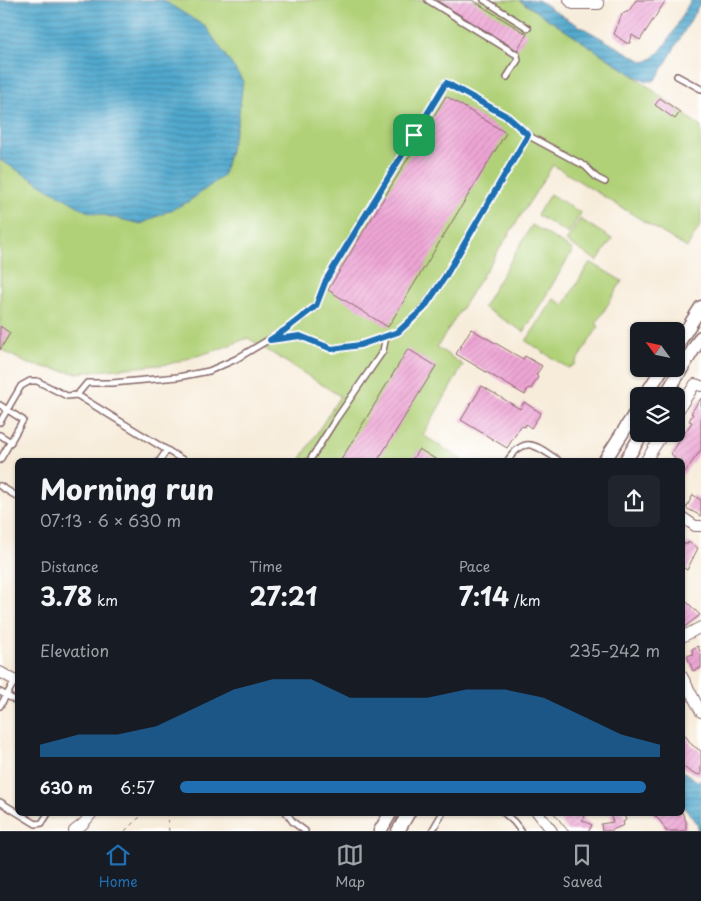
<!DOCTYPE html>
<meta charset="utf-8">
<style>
:root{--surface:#171b24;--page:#20242c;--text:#f1f3f6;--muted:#9ea1a6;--line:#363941;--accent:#1f6fb2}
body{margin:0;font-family:"Playpen Sans",sans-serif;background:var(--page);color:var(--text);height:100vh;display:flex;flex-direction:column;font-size:19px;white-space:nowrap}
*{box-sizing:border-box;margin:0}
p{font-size:16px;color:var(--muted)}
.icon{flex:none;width:28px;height:28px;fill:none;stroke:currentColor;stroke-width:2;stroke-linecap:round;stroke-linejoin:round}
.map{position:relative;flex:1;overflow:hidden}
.drawer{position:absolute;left:15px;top:458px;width:670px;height:358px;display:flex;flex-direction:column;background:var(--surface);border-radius:8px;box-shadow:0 1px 4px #0004}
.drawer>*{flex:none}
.needle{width:32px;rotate:303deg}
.controls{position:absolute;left:630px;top:322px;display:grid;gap:10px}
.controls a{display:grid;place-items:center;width:55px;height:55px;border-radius:8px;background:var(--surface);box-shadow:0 1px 4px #0004;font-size:25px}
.pin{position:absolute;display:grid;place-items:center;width:42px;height:42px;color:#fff;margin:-21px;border-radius:10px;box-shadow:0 2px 8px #0006}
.round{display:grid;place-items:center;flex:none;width:52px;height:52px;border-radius:8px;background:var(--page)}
.headline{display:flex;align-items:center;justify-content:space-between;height:85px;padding:0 25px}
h1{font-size:28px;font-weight:700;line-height:38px}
.figures{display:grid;grid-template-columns:repeat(3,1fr);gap:8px;height:85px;padding:5px 25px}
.figures div{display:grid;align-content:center}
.figures b{font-size:25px;font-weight:700}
.figures small{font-size:14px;font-weight:400}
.figures p{font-size:14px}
.chart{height:140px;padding:10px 25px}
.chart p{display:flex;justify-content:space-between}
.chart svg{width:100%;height:90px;margin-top:5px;fill:var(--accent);opacity:.7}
ul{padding:0 25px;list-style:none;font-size:16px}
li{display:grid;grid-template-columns:80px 60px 1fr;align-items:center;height:38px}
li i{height:12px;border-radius:6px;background:var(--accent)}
.menu{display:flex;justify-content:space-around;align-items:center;height:70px;border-top:1px solid var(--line);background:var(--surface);font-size:14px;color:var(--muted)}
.menu a{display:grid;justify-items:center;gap:2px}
.menu .current{color:var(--accent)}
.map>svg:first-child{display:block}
.park{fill:#b1d178;stroke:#7e7852}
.water{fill:url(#water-rules);stroke:#4d647c}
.building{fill:url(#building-hatch)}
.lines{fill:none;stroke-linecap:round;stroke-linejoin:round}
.service-casing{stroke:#876768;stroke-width:8}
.minor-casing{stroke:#876768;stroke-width:12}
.tertiary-casing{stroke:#876768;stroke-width:15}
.path{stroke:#876768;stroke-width:1;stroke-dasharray:4 4;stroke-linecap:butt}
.service{stroke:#fff;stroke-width:5}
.minor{stroke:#fff;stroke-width:10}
.tertiary{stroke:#fff;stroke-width:12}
.route-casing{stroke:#fff;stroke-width:10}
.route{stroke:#1f6fb2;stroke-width:6}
</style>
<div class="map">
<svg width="701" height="831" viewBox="0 0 701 831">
<defs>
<pattern id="water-rules" width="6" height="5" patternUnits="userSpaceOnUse" patternTransform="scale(1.25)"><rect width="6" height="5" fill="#50a8cd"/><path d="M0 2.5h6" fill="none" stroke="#4488a7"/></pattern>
<pattern id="building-hatch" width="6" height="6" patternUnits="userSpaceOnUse" patternTransform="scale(1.25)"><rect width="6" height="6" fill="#eea6d5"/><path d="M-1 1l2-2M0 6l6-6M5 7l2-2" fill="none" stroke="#ce8eb7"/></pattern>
</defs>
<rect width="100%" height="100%" fill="#fff"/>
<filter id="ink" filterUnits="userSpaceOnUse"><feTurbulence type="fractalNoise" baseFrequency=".02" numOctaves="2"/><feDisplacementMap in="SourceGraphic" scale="10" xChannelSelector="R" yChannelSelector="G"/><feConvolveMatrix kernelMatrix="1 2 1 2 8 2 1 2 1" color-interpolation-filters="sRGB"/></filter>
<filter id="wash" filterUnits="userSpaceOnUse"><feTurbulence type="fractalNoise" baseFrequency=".0096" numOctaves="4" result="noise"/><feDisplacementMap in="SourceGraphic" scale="20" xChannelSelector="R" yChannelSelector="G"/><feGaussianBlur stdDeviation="1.12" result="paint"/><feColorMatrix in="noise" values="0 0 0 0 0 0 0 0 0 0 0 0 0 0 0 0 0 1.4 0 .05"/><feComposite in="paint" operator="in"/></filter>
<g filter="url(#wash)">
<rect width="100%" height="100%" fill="#f7ecda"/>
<g class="park">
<path d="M0 0H519L633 75 701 127V224L687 248 553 165 437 347 463 365 423 435 462 460H300L340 396 248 338 217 350 169 364 75 373 28 364 0 349Z"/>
<path d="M550 194 581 213 568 234 537 215Z"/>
<path d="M580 219 612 239 597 261 566 241Z"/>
<path d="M532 225 573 250 524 332 483 307Z"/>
<path d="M590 262 622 281 596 324 599 326 574 365 568 368 526 341 554 299 564 305Z"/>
</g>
<g class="water">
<path d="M0 0H163L206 27 243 81 238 121 223 176 188 202 141 224 86 211 0 160Z"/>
<path d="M519 0H538L569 20 644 62C663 59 681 16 691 0H701V2L659 75 654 81H647L633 75Z"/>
<path d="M683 771 697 781H701V831H697L698 826 683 805Z"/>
</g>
<g id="blocks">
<g class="building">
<path d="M436 0H472L527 34 517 50Z"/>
<path d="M636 0H666L640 40 632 35 630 43H626L614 34 622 14 629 11Z"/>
<path d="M446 96 506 133 388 327 328 290Z"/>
<path d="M660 98 680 112 675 119 655 105Z"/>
<path d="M0 326 10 333 0 350Z"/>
<path d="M471 329 523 359 525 356 542 366 536 375 538 377 531 389 528 388 525 395 456 354Z"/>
<path d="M408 349 436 366 378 460H341Z"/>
<path d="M482 386 520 409 524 402 541 413 531 428 526 424 524 427 521 426 507 448 461 420Z"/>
<path d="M701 398V450L682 476V460H673L675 457 671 454 692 422 689 421 693 414 691 413Z"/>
<path d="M419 449 437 460H412Z"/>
<path d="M693 495 701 500V516L686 508Z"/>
<path d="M688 542 698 548 687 570 682 567V547L685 543 687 545Z"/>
<path d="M682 597 700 615 682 629Z"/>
<path d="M698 646 701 654V668L693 671 687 656 693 654 692 649Z"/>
<path d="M682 731 692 745 701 751V775L692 773 682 766Z"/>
<path d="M553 812H581L585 817 582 820 592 825 589 831H568Z"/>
<path d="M612 812H623L626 820 623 822 624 825 612 830 613 831H602L601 824 613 822 610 815 612 814Z"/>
<path d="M651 812H682L686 821V831H666L661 822Z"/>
</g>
</g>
</g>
<g filter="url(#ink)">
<use href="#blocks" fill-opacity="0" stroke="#876768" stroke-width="1"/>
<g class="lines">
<g class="service-casing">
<g id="service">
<path d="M428 0 517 55 518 60 507 77"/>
<path d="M484 0 528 28"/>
<path d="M677 76 701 89"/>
<path d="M271 340 300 336 332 349 360 345 399 332 423 308 445 277 528 135"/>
<path d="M77 395 87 383H112L178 377 209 371 236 359 285 330 316 306 326 280 446 83 508 117 531 137 585 166 597 178 605 182"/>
<path d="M0 405 23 420 0 460"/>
<path d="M0 422 21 386 30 381H37L67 396 77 395 183 460"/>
<path d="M0 435 11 442"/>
<path d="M160 460 167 450"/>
<path d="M310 460 336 419 383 351 386 336"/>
<path d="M508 460C526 434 536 446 558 460"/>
<path d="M0 486 18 497"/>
<path d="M0 692 18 702"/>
<path d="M0 706 15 681"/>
<path d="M0 802 36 824 42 823 49 812"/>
<path d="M286 812 293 822 305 831"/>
<path d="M503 812 514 822 521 831"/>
<path d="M432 831 443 812"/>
</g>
</g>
<g class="minor-casing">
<g id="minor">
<path d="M569 0 573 4H599"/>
<path d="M676 414 695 384 701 386"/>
<path d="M646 460 663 434"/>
<path d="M682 517 695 526H701"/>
<path d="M682 637 701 627"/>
<path d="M0 672 18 682"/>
<path d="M682 676 701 712"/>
<path d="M537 812 552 831"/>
<path d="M74 831 83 824 93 812"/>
</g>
</g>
<g class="tertiary-casing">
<g id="tertiary">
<path d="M676 347 701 307"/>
<path d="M645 396 662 369"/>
<path d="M665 396 701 337"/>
<path d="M605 460 639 407"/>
<path d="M626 460 642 434"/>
<path d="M380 831 391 812"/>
<path d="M398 831 409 812"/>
</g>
</g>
<g class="path">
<path d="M156 812 165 814"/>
<path d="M166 812 169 831"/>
<path d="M125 831 135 821 147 812"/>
</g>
<use href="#service" class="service"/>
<use href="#minor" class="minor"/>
<use href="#tertiary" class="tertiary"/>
</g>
</g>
<g class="lines" filter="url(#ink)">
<g class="route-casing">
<path id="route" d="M446 83 508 117 528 135 445 277 424 308 398 332 360 345 332 349 300 336 270 340 285 330 316 306 326 280Z"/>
</g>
<use href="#route" class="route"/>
</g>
</svg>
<div class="controls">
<a><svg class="needle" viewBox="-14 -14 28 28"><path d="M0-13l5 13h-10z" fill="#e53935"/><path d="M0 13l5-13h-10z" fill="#9ea1a6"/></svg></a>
<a><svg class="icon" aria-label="layers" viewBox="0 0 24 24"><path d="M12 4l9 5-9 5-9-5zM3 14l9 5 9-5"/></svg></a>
</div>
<div class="pin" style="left:414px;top:135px;background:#1e9e55"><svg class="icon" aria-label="arrive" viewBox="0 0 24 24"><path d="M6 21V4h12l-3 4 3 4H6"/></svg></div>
<section class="drawer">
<div class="headline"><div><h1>Morning run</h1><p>07:13 · 6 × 630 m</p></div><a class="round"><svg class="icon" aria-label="share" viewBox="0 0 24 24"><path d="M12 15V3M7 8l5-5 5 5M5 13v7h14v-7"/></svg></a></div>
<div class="figures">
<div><p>Distance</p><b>3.78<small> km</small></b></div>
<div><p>Time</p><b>27:21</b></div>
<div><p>Pace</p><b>7:14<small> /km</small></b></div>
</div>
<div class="chart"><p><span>Elevation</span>235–242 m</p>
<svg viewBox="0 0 160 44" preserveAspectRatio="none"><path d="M0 44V38L10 33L20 33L30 29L40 20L50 11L60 6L70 6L80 15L90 15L100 15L110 11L120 11L130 15L140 24L150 33L160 38V44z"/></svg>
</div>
<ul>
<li><b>630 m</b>6:57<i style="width:97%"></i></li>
</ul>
</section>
</div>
<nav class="menu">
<a class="current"><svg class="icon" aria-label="home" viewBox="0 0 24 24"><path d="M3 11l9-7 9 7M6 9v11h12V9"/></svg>Home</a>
<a><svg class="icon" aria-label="map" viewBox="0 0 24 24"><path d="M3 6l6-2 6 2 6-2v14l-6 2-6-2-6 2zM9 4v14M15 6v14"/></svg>Map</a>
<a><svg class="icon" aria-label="saved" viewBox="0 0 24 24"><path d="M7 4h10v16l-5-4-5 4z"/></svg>Saved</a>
</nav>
